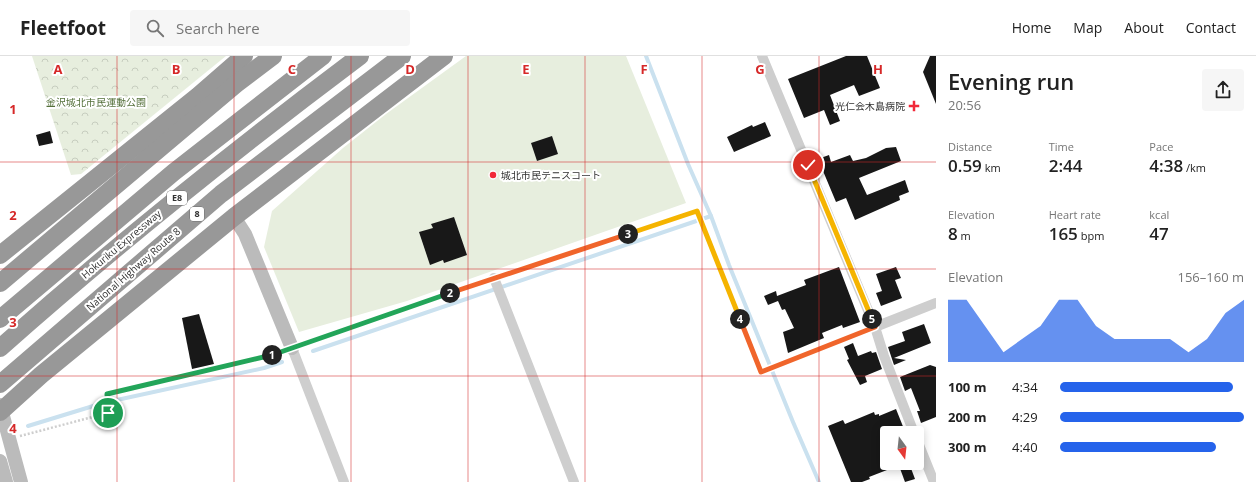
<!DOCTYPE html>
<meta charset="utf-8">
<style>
:root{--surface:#fff;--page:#f6f6f6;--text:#222;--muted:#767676;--line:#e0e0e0;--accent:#2563eb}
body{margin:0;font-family:"Open Sans","Noto Sans JP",sans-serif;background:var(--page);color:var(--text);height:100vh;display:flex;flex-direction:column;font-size:15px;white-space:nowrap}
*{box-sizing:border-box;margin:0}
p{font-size:13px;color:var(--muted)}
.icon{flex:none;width:22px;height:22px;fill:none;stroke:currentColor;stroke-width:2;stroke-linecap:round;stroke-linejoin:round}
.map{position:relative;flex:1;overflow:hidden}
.sheet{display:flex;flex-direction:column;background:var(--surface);width:320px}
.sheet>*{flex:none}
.needle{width:26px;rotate:165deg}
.fabs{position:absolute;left:880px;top:370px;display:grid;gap:8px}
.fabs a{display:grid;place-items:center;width:44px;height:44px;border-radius:4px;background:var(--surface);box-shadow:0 2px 10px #0003;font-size:20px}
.pin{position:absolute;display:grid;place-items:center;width:34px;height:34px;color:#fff;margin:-17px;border:2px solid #fff;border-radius:50%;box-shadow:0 1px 4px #0007}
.km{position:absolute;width:20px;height:20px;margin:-10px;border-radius:50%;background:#222;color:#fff;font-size:11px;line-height:20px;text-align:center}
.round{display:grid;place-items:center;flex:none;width:42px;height:42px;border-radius:4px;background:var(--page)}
.headline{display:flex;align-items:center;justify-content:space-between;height:68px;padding:0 12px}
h1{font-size:22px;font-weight:600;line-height:30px}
.stats{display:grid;grid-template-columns:repeat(3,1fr);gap:6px;height:68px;padding:4px 12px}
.stats div{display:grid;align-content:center}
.stats b{font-size:17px;font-weight:600}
.stats small{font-size:11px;font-weight:400}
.stats p{font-size:11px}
.chart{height:112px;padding:8px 12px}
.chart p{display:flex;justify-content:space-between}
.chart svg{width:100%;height:72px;margin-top:4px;fill:var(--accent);opacity:.7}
ul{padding:0 12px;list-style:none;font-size:13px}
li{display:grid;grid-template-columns:64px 48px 1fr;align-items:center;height:30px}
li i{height:10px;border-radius:5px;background:var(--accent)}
header{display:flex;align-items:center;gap:24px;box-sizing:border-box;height:56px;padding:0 20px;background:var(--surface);border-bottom:1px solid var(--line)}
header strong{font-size:19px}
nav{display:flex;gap:22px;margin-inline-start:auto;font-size:14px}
.search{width:280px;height:36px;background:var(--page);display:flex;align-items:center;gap:10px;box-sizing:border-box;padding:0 14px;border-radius:4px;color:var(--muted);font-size:15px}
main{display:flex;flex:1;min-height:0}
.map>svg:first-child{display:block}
.grass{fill:#e7eede}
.forest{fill:url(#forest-crowns)}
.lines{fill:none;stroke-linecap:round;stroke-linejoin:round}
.stream{stroke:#cae1ef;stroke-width:4}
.building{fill:#181818}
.path{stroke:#cecece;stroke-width:2.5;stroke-dasharray:2 2;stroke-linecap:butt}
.street{stroke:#cecece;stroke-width:10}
.secondary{stroke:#bbb;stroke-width:14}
.highway{stroke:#989898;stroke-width:18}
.split-1-casing{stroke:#fff;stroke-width:8}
.split-2-casing{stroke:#fff;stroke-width:8}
.split-3-casing{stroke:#fff;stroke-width:8}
.split-4-casing{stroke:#fff;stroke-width:8}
.split-5-casing{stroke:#fff;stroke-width:8}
.split-6-casing{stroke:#fff;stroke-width:8}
.split-1{stroke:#22a559;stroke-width:5}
.split-2{stroke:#22a559;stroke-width:5}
.split-3{stroke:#f0652b;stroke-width:5}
.split-4{stroke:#f5b400;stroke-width:5}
.split-5{stroke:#f0652b;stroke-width:5}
.split-6{stroke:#f5b400;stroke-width:5}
.grid{fill:none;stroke:#d62828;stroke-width:1;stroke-opacity:0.55}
.poi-dot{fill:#f12939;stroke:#fff;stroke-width:1.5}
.labels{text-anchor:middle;stroke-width:4;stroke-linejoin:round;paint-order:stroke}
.shield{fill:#fff;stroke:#6f6f6f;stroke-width:1}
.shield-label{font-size:9px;font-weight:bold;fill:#313131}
.park-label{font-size:10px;fill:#54703a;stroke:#fff}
.poi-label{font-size:10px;fill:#313131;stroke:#fff;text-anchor:end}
.street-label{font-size:10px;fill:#313131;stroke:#fff}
.grid-label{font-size:13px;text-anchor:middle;font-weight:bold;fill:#d62828;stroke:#fff;stroke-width:4;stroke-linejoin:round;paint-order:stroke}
</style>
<header>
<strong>Fleetfoot</strong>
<div class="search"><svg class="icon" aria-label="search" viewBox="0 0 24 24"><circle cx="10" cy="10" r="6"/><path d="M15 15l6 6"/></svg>Search here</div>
<nav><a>Home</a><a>Map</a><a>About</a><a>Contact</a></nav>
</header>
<main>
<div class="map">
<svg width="936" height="426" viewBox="0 0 936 426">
<defs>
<pattern id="forest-crowns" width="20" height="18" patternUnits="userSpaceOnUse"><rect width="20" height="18" fill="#e7eede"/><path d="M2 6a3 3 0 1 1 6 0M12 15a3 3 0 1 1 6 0" fill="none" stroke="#c7cdbf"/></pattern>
</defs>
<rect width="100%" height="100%" fill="#fff"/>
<path class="grass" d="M466 0H626L686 147 407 245 299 276 264 191 272 155 343 92 386 58Z"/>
<path class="forest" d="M32 0H226L81 118 71 119Z"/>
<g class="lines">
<g class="stream">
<path d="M646 0 688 108 711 160 729 209 793 366 819 426"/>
<path d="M313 295 711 160"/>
<path d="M28 370 103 347 264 312 282 306"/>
</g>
</g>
<g class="building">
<path d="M846 0H867L880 32 859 40 854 29 830 39 840 65 830 69 824 54 804 62 788 23Z"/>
<path d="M930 0H936V48L923 16Z"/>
<path d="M765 66 771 80 734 96 727 81 752 69 753 71Z"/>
<path d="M50 75 53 87 39 90 36 79Z"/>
<path d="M552 80 558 98 537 105 531 87Z"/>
<path d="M896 91 901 105 859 122 867 139 905 124 909 136 899 140 900 144 855 164 846 142 836 146 818 103 829 99 831 106 850 99 853 105 866 102 886 92Z"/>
<path d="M454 161 467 199 444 207 443 204 430 209 419 176 433 172 431 168Z"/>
<path d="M839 211 860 266 843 272 842 269 822 277 824 282 788 297 783 276 794 272 785 253 782 254 778 245 768 249 764 240 776 235 777 240 806 229 804 224Z"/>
<path d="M896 211 901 222 895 224 902 242 881 250 876 237 882 235 876 218Z"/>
<path d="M199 258 214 308 192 313 182 262Z"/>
<path d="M924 268 931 287 894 302 906 304 894 309 888 291 905 285 902 276Z"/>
<path d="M853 287 858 300 871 295 872 297 876 296 882 313 865 320 867 326 860 329 847 304 849 303 844 291Z"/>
<path d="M930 309 936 311V361L921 367 917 355H920L911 332 905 335 900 321Z"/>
<path d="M896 353 904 373 895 377H887V414L869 421 870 423 862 426H851L828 370 843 364 845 368 874 356 875 359 879 358V360Z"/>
<path d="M898 407H909L915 423 905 426Z"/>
</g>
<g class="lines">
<g class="path">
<path d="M504 219 697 155 761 316 866 275"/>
<path d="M304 288 485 225"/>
<path d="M20 380 108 357 107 338 281 297"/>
</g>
<g class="street">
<path d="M762 0 875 271 936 247"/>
<path d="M494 222 574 426"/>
<path d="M875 271 884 300 914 377"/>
<path d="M292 292 344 426"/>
<path d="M917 384 934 426"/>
</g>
<g class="secondary">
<path d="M234 161 245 178 292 292"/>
<path d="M0 349 21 426"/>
<path d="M0 405 6 426"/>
</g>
<g class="highway">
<path d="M0 199 198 40 244 0"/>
<path d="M0 227 236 28 273 0"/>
<path d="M0 263 174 116 323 0"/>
<path d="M0 292C116 189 236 93 360 0"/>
<path d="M0 328 221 138 402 0"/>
<path d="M0 356 41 319 234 161 444 0"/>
</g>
</g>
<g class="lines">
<g class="split-1-casing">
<path id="split-1" d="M108 357 107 338 272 299"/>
</g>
<g class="split-2-casing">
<path id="split-2" d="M272 299 450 237"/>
</g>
<g class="split-3-casing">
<path id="split-3" d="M450 237 628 178"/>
</g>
<g class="split-4-casing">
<path id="split-4" d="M628 178 697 155 740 263"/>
</g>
<g class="split-5-casing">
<path id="split-5" d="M740 263 761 316 875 271 872 263"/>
</g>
<g class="split-6-casing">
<path id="split-6" d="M808 109 872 263"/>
</g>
<use href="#split-1" class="split-1"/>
<use href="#split-2" class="split-2"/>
<use href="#split-3" class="split-3"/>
<use href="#split-4" class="split-4"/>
<use href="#split-5" class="split-5"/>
<use href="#split-6" class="split-6"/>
</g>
<path class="grid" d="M117 0V426M234 0V426M351 0V426M468 0V426M585 0V426M702 0V426M819 0V426M0 106H936M0 213H936M0 320H936"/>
<g class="poi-dot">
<path d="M912 44h4v4h4v4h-4v4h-4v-4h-4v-4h4z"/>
<circle cx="493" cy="119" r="4"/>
</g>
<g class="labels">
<g class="shield">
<rect x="167" y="135" width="20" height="14" rx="3"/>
<rect x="190" y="151" width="14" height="14" rx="3"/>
</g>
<g class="shield-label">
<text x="177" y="145">E8</text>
<text x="197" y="161">8</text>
</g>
<g class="park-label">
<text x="96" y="50">金沢城北市民運動公園</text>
</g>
<g class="poi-label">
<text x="905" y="54">光仁会木島病院</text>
<text x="501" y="123" text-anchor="start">城北市民テニスコート</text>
</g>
<g class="street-label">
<text transform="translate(121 188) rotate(-40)" y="4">Hokuriku Expressway</text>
<text transform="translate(133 213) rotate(-41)" y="4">National Highway Route 8</text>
</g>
</g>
<g class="grid-label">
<text x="58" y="18">A</text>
<text x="176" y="18">B</text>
<text x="292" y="18">C</text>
<text x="410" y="18">D</text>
<text x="526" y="18">E</text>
<text x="644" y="18">F</text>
<text x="760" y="18">G</text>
<text x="878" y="18">H</text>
<text x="13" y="58">1</text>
<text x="13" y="164">2</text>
<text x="13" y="271">3</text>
<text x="13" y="377">4</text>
</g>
</svg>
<div class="fabs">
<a><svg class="needle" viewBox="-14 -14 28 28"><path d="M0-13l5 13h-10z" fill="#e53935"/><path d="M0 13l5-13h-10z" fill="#767676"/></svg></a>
</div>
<div class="pin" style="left:108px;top:357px;background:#1e9e55"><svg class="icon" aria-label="arrive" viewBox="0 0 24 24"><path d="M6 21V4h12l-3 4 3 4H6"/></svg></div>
<div class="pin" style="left:808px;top:109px;background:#d93025"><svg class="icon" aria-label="check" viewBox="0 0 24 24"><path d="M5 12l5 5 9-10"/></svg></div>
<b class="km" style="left:272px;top:299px">1</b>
<b class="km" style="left:450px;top:237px">2</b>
<b class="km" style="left:628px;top:178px">3</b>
<b class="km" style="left:740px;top:263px">4</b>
<b class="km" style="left:872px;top:263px">5</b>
</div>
<section class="sheet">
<div class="headline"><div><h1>Evening run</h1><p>20:56</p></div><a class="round"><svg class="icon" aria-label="share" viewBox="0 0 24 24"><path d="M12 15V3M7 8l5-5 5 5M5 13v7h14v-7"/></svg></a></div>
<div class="stats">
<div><p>Distance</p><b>0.59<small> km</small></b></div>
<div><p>Time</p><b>2:44</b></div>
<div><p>Pace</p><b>4:38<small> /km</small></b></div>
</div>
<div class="stats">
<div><p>Elevation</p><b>8<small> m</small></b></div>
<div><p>Heart rate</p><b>165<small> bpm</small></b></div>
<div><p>kcal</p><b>47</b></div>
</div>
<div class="chart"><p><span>Elevation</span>156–160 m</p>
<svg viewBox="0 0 160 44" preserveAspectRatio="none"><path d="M0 44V6L10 6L20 22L30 38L40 30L50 22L60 6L70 6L80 22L90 30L100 30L110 30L120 30L130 38L140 30L150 14L160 6V44z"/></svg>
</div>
<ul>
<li><b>100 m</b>4:34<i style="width:94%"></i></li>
<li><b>200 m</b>4:29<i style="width:100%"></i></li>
<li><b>300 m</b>4:40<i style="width:85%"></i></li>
</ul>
</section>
</main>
